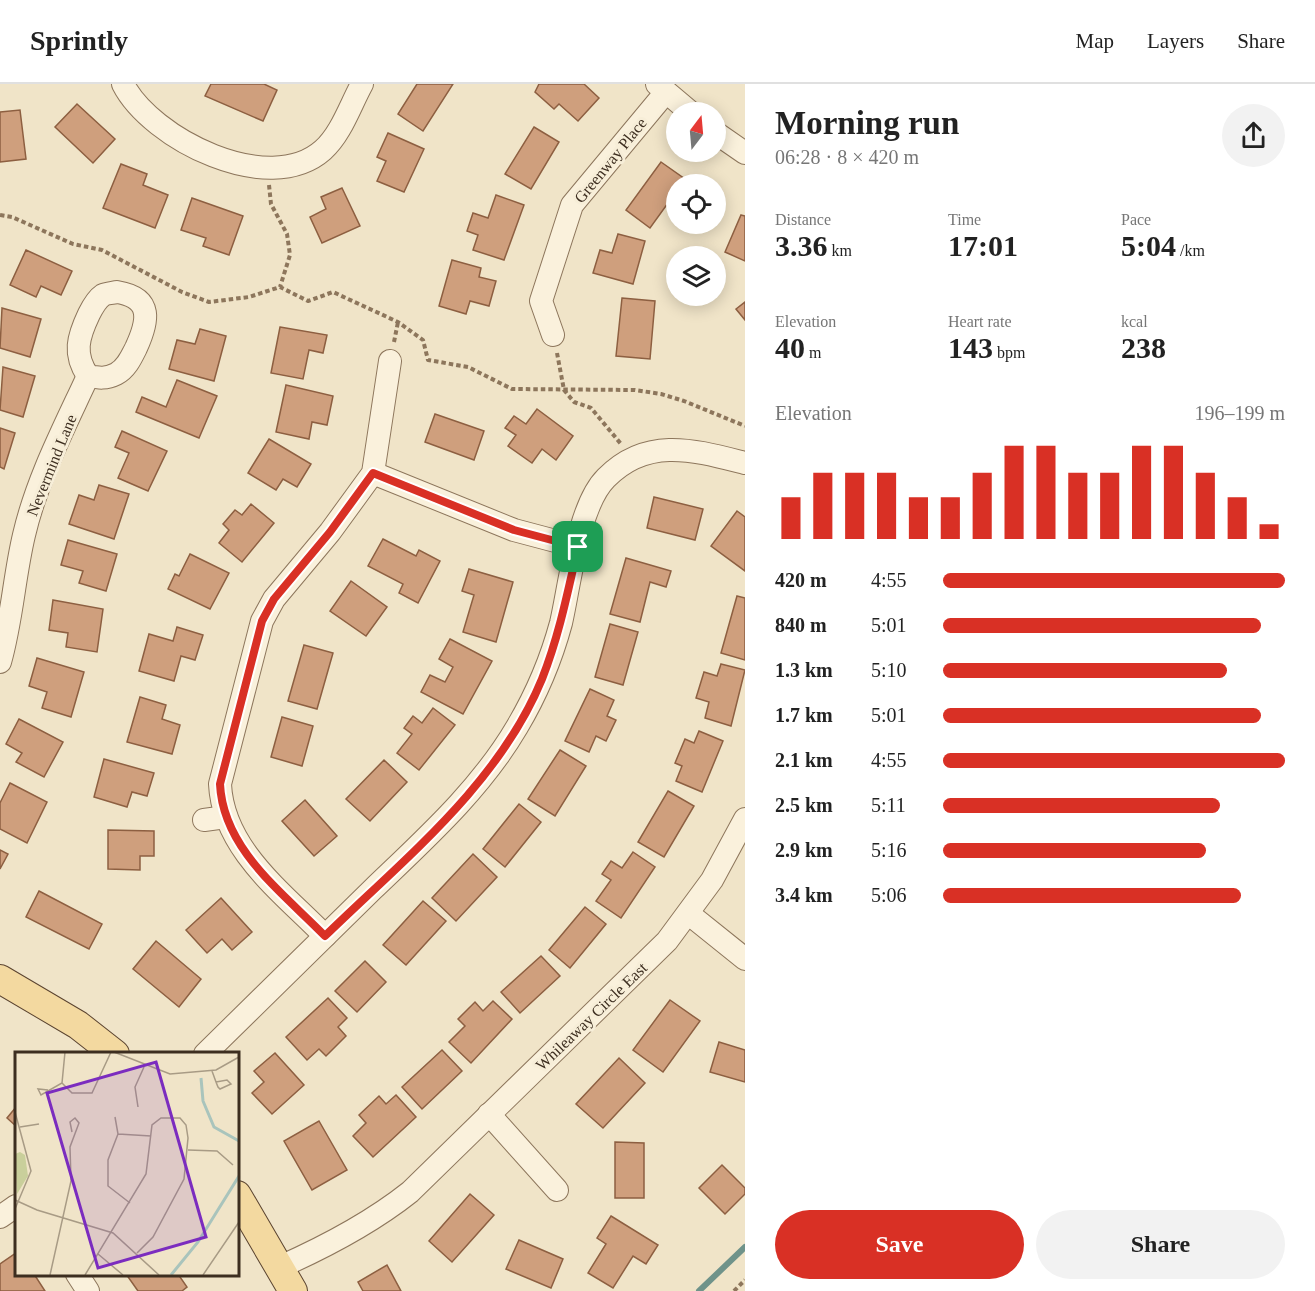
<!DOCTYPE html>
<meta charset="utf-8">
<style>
:root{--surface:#fff;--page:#f2f2f2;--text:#222;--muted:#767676;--line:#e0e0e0;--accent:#d93025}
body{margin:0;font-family:Georgia,serif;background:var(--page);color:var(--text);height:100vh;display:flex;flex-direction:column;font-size:22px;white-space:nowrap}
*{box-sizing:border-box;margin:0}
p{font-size:20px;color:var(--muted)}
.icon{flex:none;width:33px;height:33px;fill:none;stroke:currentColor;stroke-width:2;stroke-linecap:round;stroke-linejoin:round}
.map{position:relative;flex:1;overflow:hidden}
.sheet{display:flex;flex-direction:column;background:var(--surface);width:570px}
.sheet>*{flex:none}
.needle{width:39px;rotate:16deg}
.fabs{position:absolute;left:666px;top:18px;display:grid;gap:12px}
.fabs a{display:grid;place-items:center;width:60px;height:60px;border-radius:50%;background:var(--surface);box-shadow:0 3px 15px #0003;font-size:30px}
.pin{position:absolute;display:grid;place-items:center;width:51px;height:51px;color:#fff;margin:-26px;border-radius:12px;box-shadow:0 3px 9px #0006}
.round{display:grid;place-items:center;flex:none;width:63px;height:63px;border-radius:32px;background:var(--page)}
.summary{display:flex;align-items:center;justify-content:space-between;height:102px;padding:0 30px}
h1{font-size:33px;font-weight:600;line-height:45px}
.figures{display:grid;grid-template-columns:repeat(3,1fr);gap:9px;height:102px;padding:6px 30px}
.figures div{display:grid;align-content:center}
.figures b{font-size:30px;font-weight:600}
.figures small{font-size:16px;font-weight:400}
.figures p{font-size:16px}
.chart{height:168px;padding:12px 30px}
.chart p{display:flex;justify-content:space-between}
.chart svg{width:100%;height:108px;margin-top:6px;stroke:var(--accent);stroke-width:6}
.action{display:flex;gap:12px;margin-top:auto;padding:12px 30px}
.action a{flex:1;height:69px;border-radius:36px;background:var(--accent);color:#fff;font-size:24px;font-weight:600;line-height:69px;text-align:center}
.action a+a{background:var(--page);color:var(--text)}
ul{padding:0 30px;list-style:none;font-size:20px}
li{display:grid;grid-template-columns:96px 72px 1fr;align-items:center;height:45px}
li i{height:15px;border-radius:8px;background:var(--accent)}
header{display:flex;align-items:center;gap:36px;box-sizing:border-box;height:84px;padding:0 30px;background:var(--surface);border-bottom:2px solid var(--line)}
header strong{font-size:28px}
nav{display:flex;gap:33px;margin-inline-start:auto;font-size:21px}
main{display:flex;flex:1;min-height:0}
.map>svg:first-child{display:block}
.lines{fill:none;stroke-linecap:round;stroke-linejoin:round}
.stream{stroke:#6f938a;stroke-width:6}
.building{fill:#cf9f7d;stroke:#8d5f41;stroke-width:1.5}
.minor-casing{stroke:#8d765c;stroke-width:24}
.major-casing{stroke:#5b4430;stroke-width:30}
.path{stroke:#8d765c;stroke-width:4;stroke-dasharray:4.5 3;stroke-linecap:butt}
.minor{stroke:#faf1dc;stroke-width:22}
.major{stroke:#f3d9a0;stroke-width:28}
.route-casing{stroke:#fff;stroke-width:12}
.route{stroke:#d93025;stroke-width:8}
.labels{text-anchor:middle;stroke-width:6;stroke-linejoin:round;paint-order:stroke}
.street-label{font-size:16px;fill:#3d2e20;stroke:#f7eed8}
.inset-river{fill:none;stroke:#a9c4bc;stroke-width:3}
.inset-road{fill:none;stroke:#a89b85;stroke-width:1.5}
.view{fill:#7b2cbf;fill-opacity:0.15;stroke:#7b2cbf;stroke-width:3}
.inset-edge{fill:none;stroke:#3d2e20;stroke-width:3}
</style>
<header>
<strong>Sprintly</strong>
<nav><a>Map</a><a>Layers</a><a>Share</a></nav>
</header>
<main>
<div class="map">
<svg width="745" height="1207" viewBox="0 0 745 1207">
<rect width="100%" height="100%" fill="#f0e4c8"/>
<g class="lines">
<path class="stream" d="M699 1207 745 1163"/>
</g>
<g class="building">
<path d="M211 0H264L277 6 263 37 205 12Z"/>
<path d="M417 0H453L423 47 398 30Z"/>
<path d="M539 0H584L599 14 578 37 559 20 554 25 535 8Z"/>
<path d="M77 20 115 55 93 79 55 43Z"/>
<path d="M20 26 26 75 0 78V28Z"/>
<path d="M534 43 559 58 531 105 505 90Z"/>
<path d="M388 49 424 65 404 108 377 97 386 77 377 73Z"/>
<path d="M661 78 685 95 682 100H676V108L650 144 626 126Z"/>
<path d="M121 80 147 90 143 101 168 111 155 144 103 124Z"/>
<path d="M342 104 360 142 322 159 310 133 326 125 321 113Z"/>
<path d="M496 111 524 121 504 176 473 166 478 151 467 147 473 129 488 134Z"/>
<path d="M192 114 243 132 229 171 203 162 206 154 181 146Z"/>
<path d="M741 131 745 132V177L725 168Z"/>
<path d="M618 150 645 157 633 200 593 189 600 166 612 169Z"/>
<path d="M26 166 72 187 61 211 41 202 36 213 10 201Z"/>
<path d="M452 176 481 184 479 193 496 197 489 222 470 217 466 230 439 222Z"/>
<path d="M622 214 655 217 650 275 616 272Z"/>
<path d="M745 218V236L736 225Z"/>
<path d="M2 224 41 235 30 273 0 264Z"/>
<path d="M280 243 327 251 323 269 309 266 303 295 271 289Z"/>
<path d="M200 245 226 252 214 297 169 285 177 256 195 260Z"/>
<path d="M3 283 35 292 23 333 0 326Z"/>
<path d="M177 296 217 312 199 354 136 328 142 313 166 323Z"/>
<path d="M286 301 333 312 327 341 312 338 309 355 276 348Z"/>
<path d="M537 325 573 352 556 376 542 365 532 379 508 362 516 351 505 344 514 332 526 340Z"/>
<path d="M435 330 484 347 474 376 425 358Z"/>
<path d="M0 344 15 349 4 385 0 383Z"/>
<path d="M122 347 167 367 148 407 118 394 129 369 115 363Z"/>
<path d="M269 355 311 380 297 403 283 395 276 406 248 389Z"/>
<path d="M99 401 129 410 114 455 69 440 79 411 94 416Z"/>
<path d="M654 413 703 425 695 456 647 444Z"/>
<path d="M251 420 274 439 242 478 219 459 229 446 223 440 235 426 242 431Z"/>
<path d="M737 427 745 433V487L711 462Z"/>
<path d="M383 455 416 472 419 466 440 477 418 519 399 509 403 500 368 482Z"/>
<path d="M68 456 117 470 106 507 79 499 83 487 61 481Z"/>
<path d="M190 470 229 489 210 525 168 505 175 490 179 492Z"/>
<path d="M626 474 671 487 666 503 650 498 640 538 610 530Z"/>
<path d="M469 485 513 498 496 558 463 548 474 511 462 507Z"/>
<path d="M351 497 387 523 366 552 330 527Z"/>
<path d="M737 512 745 514V576L721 569Z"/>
<path d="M53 516 103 525 97 568 66 563 68 549 49 546Z"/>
<path d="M610 540 638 548 623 601 595 593Z"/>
<path d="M177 543 203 551 195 576 181 572 174 597 139 587 149 550 173 557Z"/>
<path d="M450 555 492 577 463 630 421 608 430 591 445 598 453 583 439 575Z"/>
<path d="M304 561 333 569 317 625 288 617Z"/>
<path d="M37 574 84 588 71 633 42 624 47 608 29 602Z"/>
<path d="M721 580 745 586 731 642 705 634 709 618 696 614 704 588 717 592Z"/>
<path d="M590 605 614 616 607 632 616 636 606 657 596 652 589 668 565 657Z"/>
<path d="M140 613 166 621 162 635 180 641 172 670 127 658Z"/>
<path d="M433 624 455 641 419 686 397 669 412 650 404 644 413 632 422 639Z"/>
<path d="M282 633 313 642 302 682 271 673Z"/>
<path d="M19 635 63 658 44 693 16 678 22 669 6 660Z"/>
<path d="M699 647 723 657 702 708 676 697 682 682 675 679 685 655 694 659Z"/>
<path d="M560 666 586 682 555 732 528 715Z"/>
<path d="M104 675 154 689 147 712 132 708 127 723 94 713Z"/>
<path d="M384 676 407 698 370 737 346 715Z"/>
<path d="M10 699 47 718 27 759 0 745V719Z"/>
<path d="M668 707 694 722 664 773 638 758Z"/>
<path d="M305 716 337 752 314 772 282 737Z"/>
<path d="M519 720 541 738 505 783 483 765Z"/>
<path d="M108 746 154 747V772H140V786L108 785Z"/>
<path d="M0 766 8 770 0 785Z"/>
<path d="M633 768 655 783 621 834 596 817 611 796 602 790 611 777 622 784Z"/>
<path d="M473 770 497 793 456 837 432 814Z"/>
<path d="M39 807 102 840 89 865 26 833Z"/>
<path d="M221 814 252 848 232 866 222 855 207 869 186 846Z"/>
<path d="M423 817 446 837 406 881 383 861Z"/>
<path d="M585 823 606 840 570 884 549 866Z"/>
<path d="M156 857 201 895 179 923 133 885Z"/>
<path d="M541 872 560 892 520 929 501 908Z"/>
<path d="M365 877 386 898 357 928 335 907Z"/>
<path d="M328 914 347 934 338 943 346 952 326 972 319 965 307 976 286 953Z"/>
<path d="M670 916 700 937 663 988 633 966Z"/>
<path d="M493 917 512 935 471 979 449 958 465 942 458 935 475 918 483 927Z"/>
<path d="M719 958 745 966V998L710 988Z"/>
<path d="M442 966 462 987 422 1025 402 1003Z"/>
<path d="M275 969 304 1001 272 1030 252 1009 264 998 254 987Z"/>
<path d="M619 974 645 999 603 1044 576 1020Z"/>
<path d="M396 1011 416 1033 373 1073 353 1052 366 1039 359 1031 379 1012 386 1020Z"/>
<path d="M16 1023V1042L7 1034Z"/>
<path d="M319 1037 347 1086 312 1106 284 1057Z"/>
<path d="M615 1058 644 1059V1114H615Z"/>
<path d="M722 1081 745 1104V1110L725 1130 699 1104Z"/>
<path d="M470 1110 494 1131 452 1178 429 1157Z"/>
<path d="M611 1132 658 1161 646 1180 633 1172 613 1204 588 1189 606 1160 597 1154Z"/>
<path d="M519 1156 563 1175 551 1204 506 1185Z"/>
<path d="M16 1169V1190H34L45 1207H0V1180Z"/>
<path d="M387 1181 401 1207H363L358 1198Z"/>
<path d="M126 1190H178L187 1203 182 1207H138Z"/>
</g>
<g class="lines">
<g class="minor-casing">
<g id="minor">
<path d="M123 0C151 55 269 114 323 66 341 50 350 22 362 0"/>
<path d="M657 0 690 28"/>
<path d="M716 49 745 69"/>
<path d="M117 208C154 214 148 238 136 264 131 274 126 285 116 290 106 295 99 294 88 292 73 270 78 253 89 230 92 224 97 215 103 211 107 209 113 209 117 208Z"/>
<path d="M553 251 541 217 572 121 666 8"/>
<path d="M373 389 514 446 578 463"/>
<path d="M0 578C12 536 14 493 24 451 37 395 64 344 88 292"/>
<path d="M204 736 226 733"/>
<path d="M689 830 745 875"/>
<path d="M325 852C282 808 223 765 220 700L262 537 274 515 330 448 373 389 390 277"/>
<path d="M205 970C261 915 317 860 373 805 425 755 480 706 517 643 536 611 551 576 561 539 570 500 578 422 606 394 647 352 694 366 745 379"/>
<path d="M489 1030 557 1106"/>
<path d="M0 1133 16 1122"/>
<path d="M280 1183C325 1163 371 1139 410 1108L667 857 712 796 745 735"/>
<path d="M77 1190 88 1207"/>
</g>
</g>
<g class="major-casing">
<g id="major">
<path d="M0 895 78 941 115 970"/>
<path d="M237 1111 293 1207"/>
</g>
</g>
<g class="path">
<path d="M269 101 271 120 287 150 290 171 280 203"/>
<path d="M0 131 12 133 73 160 102 166 182 208 209 218 249 213 280 203 308 217 333 208 398 238 423 256 428 276 468 283 512 305 635 306 661 310 684 317 745 342"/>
<path d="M394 258 398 238"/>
<path d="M557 269 564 306 574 318 591 324 621 360"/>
<path d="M734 1207 745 1196"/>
</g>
<use href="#minor" class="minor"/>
<use href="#major" class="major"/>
</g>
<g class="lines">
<g class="route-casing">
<path id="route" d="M373 389 514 446 578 463C568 507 559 552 542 595 499 700 404 775 325 852 282 808 223 765 220 700L262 537 274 515 330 448Z"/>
</g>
<use href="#route" class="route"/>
</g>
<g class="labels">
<g class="street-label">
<text transform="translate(610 76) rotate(-51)" y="6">Greenway Place</text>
<text transform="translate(51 381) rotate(-68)" y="6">Nevermind Lane</text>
<text transform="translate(591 932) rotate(-44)" y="6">Whileaway Circle East</text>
</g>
</g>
<g transform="translate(15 968)">
<rect width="224" height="224" fill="#f0e4c8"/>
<path d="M5 100 10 103 13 124 2 142 0 102Z" fill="#c9cf9b"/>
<path class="inset-river" d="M186 26 188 49 199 75 224 89M156 223 183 190 224 124"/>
<path class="inset-road" d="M99 0 155 22 201 18 224 5M197 19 201 30 203 35 205 37 216 32 212 28 201 30M47 31 57 41H77L96 0M33 38 23 37 26 43 47 31 50 0M123 55 120 35 129 15M0 60 16 119 0 157M100 65 103 82 93 108V134L115 151M5 75 24 72M103 82 136 84M173 98 202 99 218 113M0 148 22 158 98 181 144 223M83 202 108 223M35 223 56 129 55 95 64 71 60 66 55 70 57 80M70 223 131 122 137 73 146 66H165L171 73 173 86 169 127 138 185 122 201M188 223 224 170"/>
<path class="view" d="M141 10 191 185 83 216 32 41Z"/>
<rect width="224" height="224" class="inset-edge"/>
</g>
</svg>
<div class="fabs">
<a><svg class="needle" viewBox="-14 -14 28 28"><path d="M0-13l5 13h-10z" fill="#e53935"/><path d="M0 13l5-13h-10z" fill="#767676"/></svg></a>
<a><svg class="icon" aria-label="locate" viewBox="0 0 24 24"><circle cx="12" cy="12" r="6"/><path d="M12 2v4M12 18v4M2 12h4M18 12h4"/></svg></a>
<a><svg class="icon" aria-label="layers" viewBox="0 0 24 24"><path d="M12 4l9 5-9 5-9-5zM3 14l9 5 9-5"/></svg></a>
</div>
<div class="pin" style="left:578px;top:463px;background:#1e9e55"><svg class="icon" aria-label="arrive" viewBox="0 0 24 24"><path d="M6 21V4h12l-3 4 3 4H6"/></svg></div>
</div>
<section class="sheet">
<div class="summary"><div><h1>Morning run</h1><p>06:28 · 8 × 420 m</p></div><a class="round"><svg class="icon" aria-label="share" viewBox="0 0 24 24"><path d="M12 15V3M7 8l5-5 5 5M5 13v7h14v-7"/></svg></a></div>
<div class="figures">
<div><p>Distance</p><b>3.36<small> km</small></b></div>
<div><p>Time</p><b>17:01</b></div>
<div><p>Pace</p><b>5:04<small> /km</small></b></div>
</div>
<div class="figures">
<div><p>Elevation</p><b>40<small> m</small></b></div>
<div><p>Heart rate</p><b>143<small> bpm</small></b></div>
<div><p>kcal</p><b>238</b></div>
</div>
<div class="chart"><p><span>Elevation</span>196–199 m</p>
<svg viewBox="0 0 160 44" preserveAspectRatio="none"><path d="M5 44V27M15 44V17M25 44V17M35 44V17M45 44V27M55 44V27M65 44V17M75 44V6M85 44V6M95 44V17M105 44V17M115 44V6M125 44V6M135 44V17M145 44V27M155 44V38"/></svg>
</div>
<ul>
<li><b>420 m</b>4:55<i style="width:100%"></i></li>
<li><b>840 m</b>5:01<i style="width:93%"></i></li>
<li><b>1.3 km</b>5:10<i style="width:83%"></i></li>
<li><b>1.7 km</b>5:01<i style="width:93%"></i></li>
<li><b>2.1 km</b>4:55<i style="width:100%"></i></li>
<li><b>2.5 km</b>5:11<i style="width:81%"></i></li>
<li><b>2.9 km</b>5:16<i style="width:77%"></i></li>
<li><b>3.4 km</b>5:06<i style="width:87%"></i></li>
</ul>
<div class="action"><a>Save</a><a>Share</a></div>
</section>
</main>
